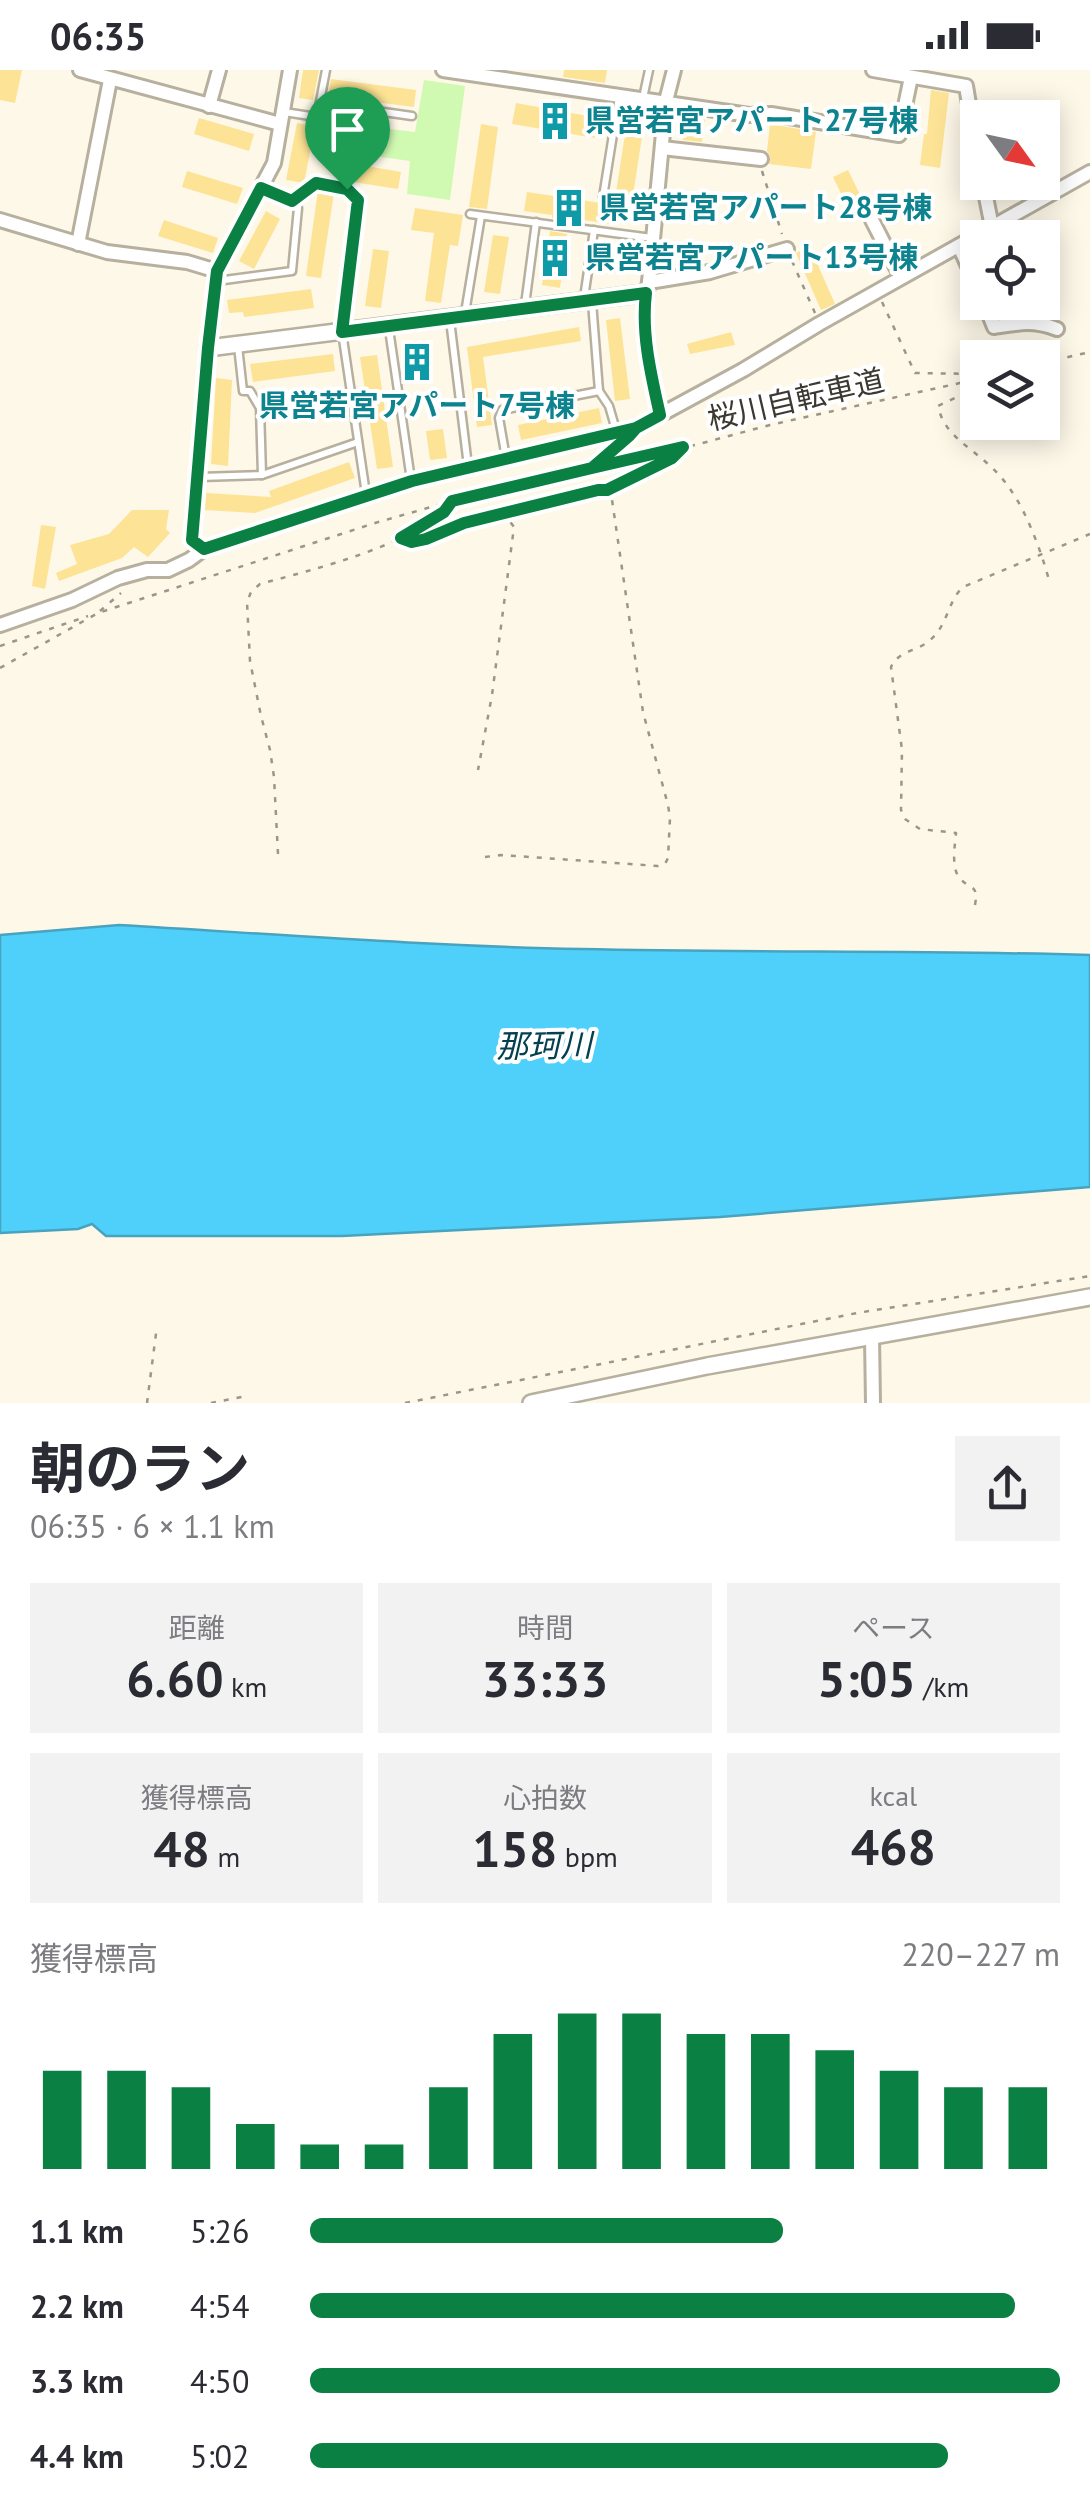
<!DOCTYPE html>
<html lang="ja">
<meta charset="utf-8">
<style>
:root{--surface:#fff;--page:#f2f2f3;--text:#2b2b33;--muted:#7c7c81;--accent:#0b8043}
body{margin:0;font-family:"PT Sans","Noto Sans JP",sans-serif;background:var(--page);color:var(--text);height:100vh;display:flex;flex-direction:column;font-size:38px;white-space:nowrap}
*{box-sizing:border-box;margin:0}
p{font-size:32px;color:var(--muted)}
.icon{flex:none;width:55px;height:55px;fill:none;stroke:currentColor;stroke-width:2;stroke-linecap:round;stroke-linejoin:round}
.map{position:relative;height:1333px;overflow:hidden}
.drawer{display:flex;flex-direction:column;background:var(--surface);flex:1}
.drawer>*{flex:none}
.needle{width:65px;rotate:123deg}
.buttons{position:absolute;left:960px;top:30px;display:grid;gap:20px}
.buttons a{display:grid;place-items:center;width:100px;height:100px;border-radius:0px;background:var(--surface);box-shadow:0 5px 25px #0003;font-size:50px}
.pin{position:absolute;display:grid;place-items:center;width:85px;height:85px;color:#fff;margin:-102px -42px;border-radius:50% 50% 50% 0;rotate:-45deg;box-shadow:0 0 10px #0007}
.pin .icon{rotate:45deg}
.round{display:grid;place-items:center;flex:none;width:105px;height:105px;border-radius:0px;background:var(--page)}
.summary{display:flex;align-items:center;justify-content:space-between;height:170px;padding:0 30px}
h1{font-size:55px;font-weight:700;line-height:75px}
.stats{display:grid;grid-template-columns:repeat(3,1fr);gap:15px;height:170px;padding:10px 30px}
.stats div{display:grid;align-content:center;border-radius:0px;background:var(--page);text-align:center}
.stats b{font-size:50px;font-weight:700}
.stats small{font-size:28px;font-weight:400}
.stats p{font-size:28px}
.chart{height:280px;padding:20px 30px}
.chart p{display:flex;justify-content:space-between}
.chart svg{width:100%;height:180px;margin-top:10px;stroke:var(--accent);stroke-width:6}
ul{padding:0 30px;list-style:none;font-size:32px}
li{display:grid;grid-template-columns:160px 120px 1fr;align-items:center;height:75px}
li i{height:25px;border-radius:12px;background:var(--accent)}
.status{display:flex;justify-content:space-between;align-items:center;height:70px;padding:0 50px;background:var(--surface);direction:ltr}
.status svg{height:28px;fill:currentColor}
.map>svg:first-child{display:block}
.green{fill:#d0fab1}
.water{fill:#4ed0fa;stroke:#48a3be;stroke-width:2.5}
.building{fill:#fde395}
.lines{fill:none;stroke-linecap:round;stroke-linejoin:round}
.service-casing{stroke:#b7b09e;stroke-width:11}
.minor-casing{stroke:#b7b09e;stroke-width:18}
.tertiary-casing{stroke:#b7b09e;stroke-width:20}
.path{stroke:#9a968b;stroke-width:2.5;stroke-dasharray:5 8;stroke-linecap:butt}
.service{stroke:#fff;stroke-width:6}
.minor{stroke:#fff;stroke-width:12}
.tertiary{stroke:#fff;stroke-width:15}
.route-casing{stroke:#fff;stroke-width:20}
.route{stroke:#0b8043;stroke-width:12}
.labels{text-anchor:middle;stroke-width:8;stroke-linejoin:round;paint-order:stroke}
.culture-label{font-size:30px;font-weight:bold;fill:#0d838f;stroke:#fff;text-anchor:start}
.street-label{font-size:30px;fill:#3b3931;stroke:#fff}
.water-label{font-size:32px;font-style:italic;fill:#044051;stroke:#fff}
</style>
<div class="status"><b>06:35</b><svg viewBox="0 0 49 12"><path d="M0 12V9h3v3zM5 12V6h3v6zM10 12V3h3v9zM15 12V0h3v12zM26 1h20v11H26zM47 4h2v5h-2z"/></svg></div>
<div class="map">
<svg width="1090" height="1333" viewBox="0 0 1090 1333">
<rect width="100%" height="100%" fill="#fef8e9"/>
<path class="green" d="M424 10 465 16 450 130 407 124 410 91 324 79 329 52 415 62Z"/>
<path class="water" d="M119 855C273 864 427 876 581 879 751 883 920 880 1090 885V1117L720 1147 342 1166H106L92 1154 78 1159 0 1163V865Z"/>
<g class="building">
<path d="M0 0H22L15 33 0 30Z"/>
<path d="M303 0H319L313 30 299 28Z"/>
<path d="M564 0H607L605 13 563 7Z"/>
<path d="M331 9 416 20 414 37 328 26Z"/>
<path d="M931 20 949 23 940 98 920 95 924 64H927Z"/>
<path d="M516 33 599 48 595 68 512 54Z"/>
<path d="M628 45 645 47 632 132 615 129Z"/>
<path d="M686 47 705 49 702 72 683 70Z"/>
<path d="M199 48 254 64 249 81 194 64Z"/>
<path d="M297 53 315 57 304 113 286 110Z"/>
<path d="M481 54 498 57 487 139 469 137Z"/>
<path d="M770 54 816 62 811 99 769 94 770 86 767 81Z"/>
<path d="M344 92 401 102 398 119 341 110Z"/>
<path d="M848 100 864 133 849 140 833 107Z"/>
<path d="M187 101 243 118 237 134 182 117Z"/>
<path d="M318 120 334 123 321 208 306 206Z"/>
<path d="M527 122 614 135 611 154 569 148V150L552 148V145L524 141Z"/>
<path d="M415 138 463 145 458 176 450 175 441 233 425 231 434 163 411 160Z"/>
<path d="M266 141 280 149 254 199 239 191Z"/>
<path d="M164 150 218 168 213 183 158 166Z"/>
<path d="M550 161 567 164 560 218 542 215Z"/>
<path d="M493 165 509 167 500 224 484 222Z"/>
<path d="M607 172 623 175 618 203 602 201Z"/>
<path d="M810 177 835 234 821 240 796 183Z"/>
<path d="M373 179 389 181 381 238 365 236Z"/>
<path d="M311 219 314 238 244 247 243 242 229 243 227 230Z"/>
<path d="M620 248 630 329 615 331 606 250Z"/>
<path d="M579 257 581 271 483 287 492 355 477 357 467 277Z"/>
<path d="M731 262 735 275 690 284 687 274Z"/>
<path d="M424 276 428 305 411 308 407 279Z"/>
<path d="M333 284 335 301 253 312 250 294Z"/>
<path d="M377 285 393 397 377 399 360 287Z"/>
<path d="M216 308 232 310 228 396 211 394Z"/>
<path d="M599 338 602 353 521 370 518 355Z"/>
<path d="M443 359 447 388 430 390 426 361Z"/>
<path d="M349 392 355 408 255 443 205 440 206 423 271 427 269 421Z"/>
<path d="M132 440H169L166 459 170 463 148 487 134 477 122 488 59 511 56 503 77 494 70 475 109 464Z"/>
<path d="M41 455 56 457 45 519 32 516Z"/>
</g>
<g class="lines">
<g class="service-casing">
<g id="service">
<path d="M643 28 649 0"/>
<path d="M320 33 412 46"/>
<path d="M284 42 317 47 326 0"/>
<path d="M603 127 619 27"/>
<path d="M292 131 316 113 347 119 358 130 342 262 366 424"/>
<path d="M470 144 652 168"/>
<path d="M217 211 292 201 298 138 292 131 261 118"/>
<path d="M584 228 594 160"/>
<path d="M592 232 599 321 609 336 616 360"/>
<path d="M525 235 536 152"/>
<path d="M465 243 481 146"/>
<path d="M450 250 468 396"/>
<path d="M389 259 411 410"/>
<path d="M238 276 243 321H250L260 338 262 405"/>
<path d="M506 388 499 348 502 340 599 321"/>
<path d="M200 407 262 405 358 372"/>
</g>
</g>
<g class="minor-casing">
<g id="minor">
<path d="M80 0 280 54"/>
<path d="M290 0 274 93 217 201 208 278 192 471 204 479 412 411 636 358 743 300 819 254 1090 102"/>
<path d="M443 0 749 45 771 44 899 65 911 7"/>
<path d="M873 0 966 16 978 88"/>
<path d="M209 36 219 0"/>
<path d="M662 78 761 89"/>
<path d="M983 112 992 157"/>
<path d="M0 150 107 182 187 192 217 201"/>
<path d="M872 150 901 207"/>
<path d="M78 174 110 10"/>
<path d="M959 176 978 218"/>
<path d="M649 212 710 202 787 179"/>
<path d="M984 232 994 257C1019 253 1033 250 1057 259"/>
<path d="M660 345C650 302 638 255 649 212L666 31 674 0"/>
<path d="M0 555 72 530 118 508 147 500H168L189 490 204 479"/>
<path d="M872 1267 873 1333"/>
</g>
</g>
<g class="tertiary-casing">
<g id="tertiary">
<path d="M208 278 646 223"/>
<path d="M531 1333 707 1296 1090 1227"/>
</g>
</g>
<g class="path">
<path d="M762 101 782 164"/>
<path d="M792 191 815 243"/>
<path d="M882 232 915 303 978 304"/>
<path d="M1042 293 1090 282"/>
<path d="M978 317 938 336C944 365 969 376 989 395 997 402 1004 410 1010 419 1027 442 1043 486 1050 514"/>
<path d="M593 397 617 377"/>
<path d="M607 420 672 387 682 378"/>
<path d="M402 469C427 477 473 447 504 444L514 457 492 625 478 700"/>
<path d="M100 541 121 523"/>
<path d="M0 576 88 546"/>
<path d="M0 598 98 543 375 453 452 431 695 375 770 355 978 309"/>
<path d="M278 784 274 707 270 680 261 646 250 591 247 532 251 522 260 514C311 500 421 474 452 431L449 417"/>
<path d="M485 787 501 785 658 796 665 794 668 788 670 748 668 735 643 642 611 423 607 420H597L504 444"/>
<path d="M975 835C979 812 969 821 959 807 951 797 955 775 956 763L920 759 905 749 901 740 902 680 891 597C899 580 916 582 929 571 948 556 947 532 963 517L1090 464"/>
<path d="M147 1333 157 1256"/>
<path d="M211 1333 247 1326"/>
<path d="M405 1333 857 1243 1090 1206"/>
</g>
<use href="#service" class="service"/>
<use href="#minor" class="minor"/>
<use href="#tertiary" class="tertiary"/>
</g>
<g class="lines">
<g class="route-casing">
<path id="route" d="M347 119 316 113 292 131 261 118 217 201 208 278 192 470 204 479 412 411 636 358 629 366 592 398 683 377 672 388 607 420H598L464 453 426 469 412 472 401 468 444 442 452 431 592 398 629 366 636 358 660 345C651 305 641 263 646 223L342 262 358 130 347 119"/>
</g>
<use href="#route" class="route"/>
</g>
<defs>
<g id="building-bare" transform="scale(3)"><path d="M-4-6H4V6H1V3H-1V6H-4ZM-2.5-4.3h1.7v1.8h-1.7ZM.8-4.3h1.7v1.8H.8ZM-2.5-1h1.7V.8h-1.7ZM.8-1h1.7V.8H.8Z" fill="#0f9aa8" stroke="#fff" stroke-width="2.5" paint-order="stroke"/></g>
</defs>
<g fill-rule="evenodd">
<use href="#building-bare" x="555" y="51"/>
<use href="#building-bare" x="569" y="138"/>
<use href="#building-bare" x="555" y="188"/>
<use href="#building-bare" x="417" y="292"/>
</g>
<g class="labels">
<g class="culture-label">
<text x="585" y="61">県営若宮アパート27号棟</text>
<text x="599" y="148">県営若宮アパート28号棟</text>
<text x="585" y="198">県営若宮アパート13号棟</text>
<text x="417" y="346" text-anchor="middle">県営若宮アパート7号棟</text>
</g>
<g class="street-label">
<text transform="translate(796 330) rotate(-13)" y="10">桜川自転車道</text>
</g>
<g class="water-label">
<text transform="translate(544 976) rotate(-1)" y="11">那珂川</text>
</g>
</g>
</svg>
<div class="buttons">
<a><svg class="needle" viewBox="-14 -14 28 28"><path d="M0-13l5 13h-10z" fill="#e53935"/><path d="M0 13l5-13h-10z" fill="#7c7c81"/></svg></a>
<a><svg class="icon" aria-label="locate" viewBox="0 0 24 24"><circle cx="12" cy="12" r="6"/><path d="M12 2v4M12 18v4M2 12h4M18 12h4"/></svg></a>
<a><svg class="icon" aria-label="layers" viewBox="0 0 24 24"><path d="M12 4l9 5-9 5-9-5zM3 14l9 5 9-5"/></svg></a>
</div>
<div class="pin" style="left:347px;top:119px;background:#1e9e55"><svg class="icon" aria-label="arrive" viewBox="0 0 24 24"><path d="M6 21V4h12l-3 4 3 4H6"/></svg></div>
</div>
<section class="drawer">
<div class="summary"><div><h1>朝のラン</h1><p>06:35 · 6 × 1.1 km</p></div><a class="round"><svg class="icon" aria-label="share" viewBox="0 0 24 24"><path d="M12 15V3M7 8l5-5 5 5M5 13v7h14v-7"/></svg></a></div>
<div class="stats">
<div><p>距離</p><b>6.60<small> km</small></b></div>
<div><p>時間</p><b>33:33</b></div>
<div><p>ペース</p><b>5:05<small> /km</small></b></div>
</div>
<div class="stats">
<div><p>獲得標高</p><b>48<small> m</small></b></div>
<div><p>心拍数</p><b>158<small> bpm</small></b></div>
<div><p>kcal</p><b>468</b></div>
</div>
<div class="chart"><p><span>獲得標高</span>220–227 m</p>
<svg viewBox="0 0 160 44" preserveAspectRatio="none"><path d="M5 44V20M15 44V20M25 44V24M35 44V33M45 44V38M55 44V38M65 44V24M75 44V11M85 44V6M95 44V6M105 44V11M115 44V11M125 44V15M135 44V20M145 44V24M155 44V24"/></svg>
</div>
<ul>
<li><b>1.1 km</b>5:26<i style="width:63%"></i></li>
<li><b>2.2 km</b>4:54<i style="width:94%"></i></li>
<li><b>3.3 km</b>4:50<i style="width:100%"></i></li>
<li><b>4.4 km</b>5:02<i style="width:85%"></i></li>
</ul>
</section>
